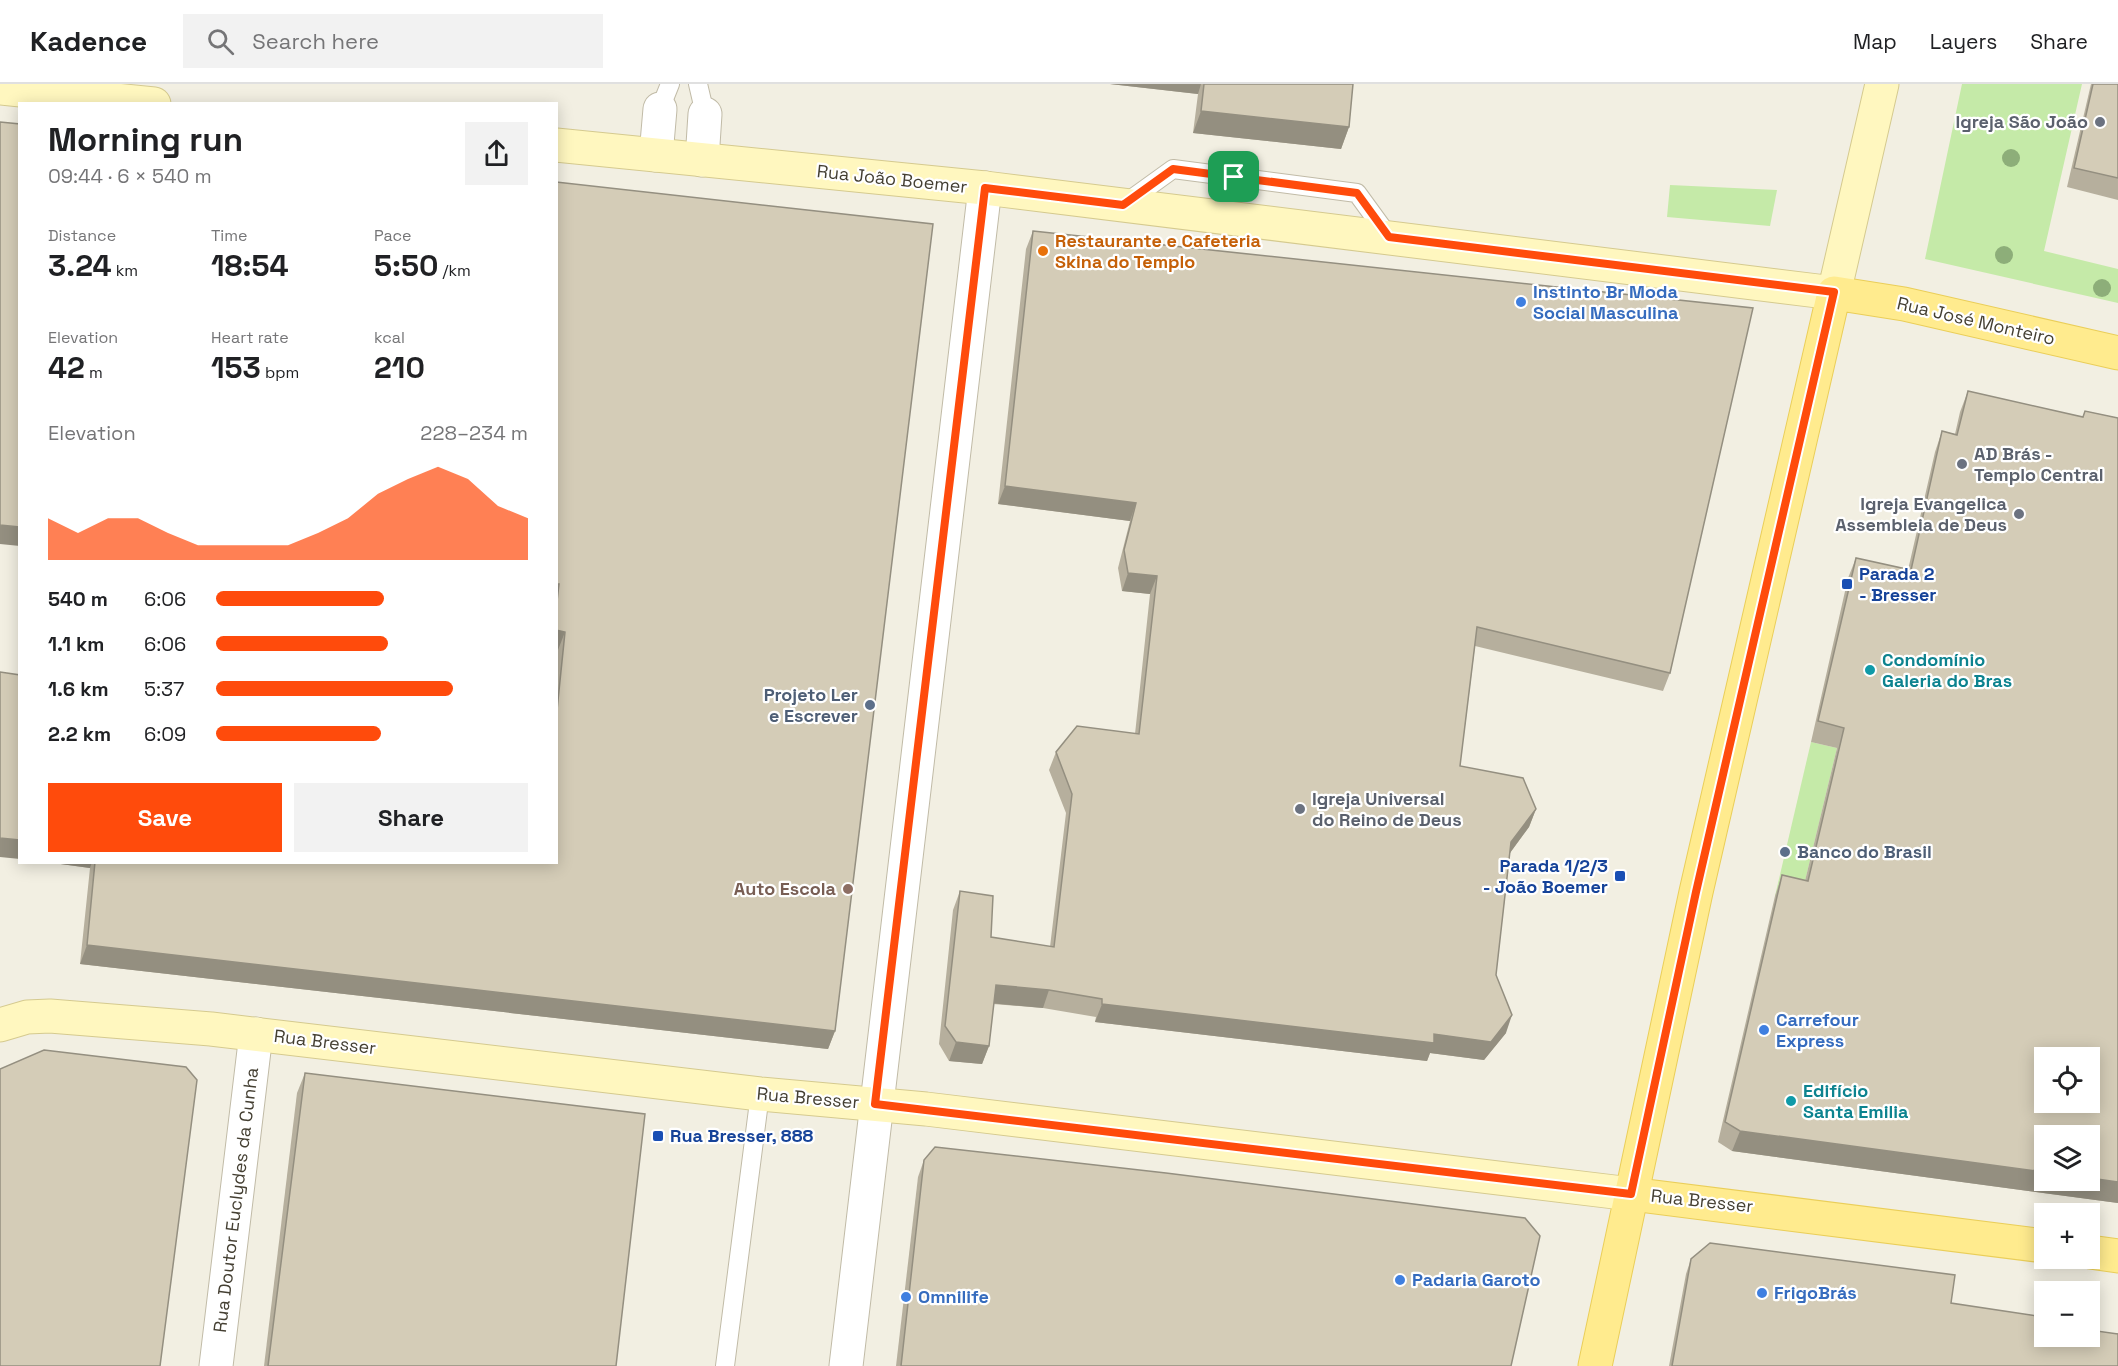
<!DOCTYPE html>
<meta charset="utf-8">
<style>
:root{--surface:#fff;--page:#f2f2f2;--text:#202124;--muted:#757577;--line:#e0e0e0;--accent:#ff4b0c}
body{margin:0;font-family:"Space Grotesk",sans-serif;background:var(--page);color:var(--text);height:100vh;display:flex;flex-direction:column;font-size:22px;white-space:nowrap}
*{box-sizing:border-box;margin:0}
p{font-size:20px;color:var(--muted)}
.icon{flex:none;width:33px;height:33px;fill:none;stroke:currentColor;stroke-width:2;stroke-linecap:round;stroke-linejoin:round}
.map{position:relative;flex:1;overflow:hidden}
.details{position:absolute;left:18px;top:18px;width:540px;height:762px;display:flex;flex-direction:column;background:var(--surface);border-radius:0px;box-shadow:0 3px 15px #0003}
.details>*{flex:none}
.buttons{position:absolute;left:2034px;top:963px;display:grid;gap:12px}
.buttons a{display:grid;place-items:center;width:66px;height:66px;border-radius:0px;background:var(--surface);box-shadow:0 3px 15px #0003;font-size:30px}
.pin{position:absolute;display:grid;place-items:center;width:51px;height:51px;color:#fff;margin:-26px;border-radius:12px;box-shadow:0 3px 9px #0006}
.round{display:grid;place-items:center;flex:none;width:63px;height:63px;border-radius:0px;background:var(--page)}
.overview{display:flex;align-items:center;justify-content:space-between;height:102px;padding:0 30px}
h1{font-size:33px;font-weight:800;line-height:45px}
.metrics{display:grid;grid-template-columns:repeat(3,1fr);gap:9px;height:102px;padding:6px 30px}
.metrics div{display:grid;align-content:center}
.metrics b{font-size:30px;font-weight:800}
.metrics small{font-size:16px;font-weight:400}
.metrics p{font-size:16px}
.chart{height:168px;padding:12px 30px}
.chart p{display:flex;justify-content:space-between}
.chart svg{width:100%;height:108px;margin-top:6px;fill:var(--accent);opacity:.7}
.button{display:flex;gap:12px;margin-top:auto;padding:12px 30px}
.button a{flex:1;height:69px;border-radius:0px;background:var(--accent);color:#fff;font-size:24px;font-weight:800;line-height:69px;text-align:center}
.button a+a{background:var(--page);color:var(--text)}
ul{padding:0 30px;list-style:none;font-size:20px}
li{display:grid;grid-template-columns:96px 72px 1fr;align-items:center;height:45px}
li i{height:15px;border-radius:8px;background:var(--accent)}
header{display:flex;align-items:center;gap:36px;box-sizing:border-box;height:84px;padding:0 30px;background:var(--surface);border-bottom:2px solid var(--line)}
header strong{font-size:28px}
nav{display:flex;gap:33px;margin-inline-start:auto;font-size:21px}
.search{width:420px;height:54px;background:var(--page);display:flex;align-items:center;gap:15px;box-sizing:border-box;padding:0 21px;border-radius:0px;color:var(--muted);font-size:22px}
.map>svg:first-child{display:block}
.green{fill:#c5eaa8}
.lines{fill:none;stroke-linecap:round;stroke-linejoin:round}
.service-casing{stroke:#c1bba7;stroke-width:20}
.minor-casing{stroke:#c1bba7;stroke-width:35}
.tertiary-casing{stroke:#c1bba7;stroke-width:35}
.secondary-casing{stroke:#d5ca8f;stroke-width:35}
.primary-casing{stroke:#eace59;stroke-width:35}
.service{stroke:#fff;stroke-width:18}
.minor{stroke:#fff;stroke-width:33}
.tertiary{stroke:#fff;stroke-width:33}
.secondary{stroke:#fff7bf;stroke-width:33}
.primary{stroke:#ffeb8e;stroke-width:33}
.tree{fill:#8dae79}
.wall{fill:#b6af9d}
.shaded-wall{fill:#948f80}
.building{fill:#d4ccb7;stroke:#948f80;stroke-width:1.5;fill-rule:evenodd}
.route-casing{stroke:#fff;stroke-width:12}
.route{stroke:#ff4b0c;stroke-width:8}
.worship-dot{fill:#6b7280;stroke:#fff;stroke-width:2}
.food-dot{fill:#e8710a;stroke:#fff;stroke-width:2}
.shop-dot{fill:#3f7fe0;stroke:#fff;stroke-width:2}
.transit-dot{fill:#1a4fb4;stroke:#fff;stroke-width:2}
.culture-dot{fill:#0f9aa8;stroke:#fff;stroke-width:2}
.service-dot{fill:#5c6f8a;stroke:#fff;stroke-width:2}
.education-dot{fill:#8d6e63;stroke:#fff;stroke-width:2}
.labels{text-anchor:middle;stroke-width:4.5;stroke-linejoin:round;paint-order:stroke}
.worship-label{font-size:18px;font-weight:bold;fill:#5b616d;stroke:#fff;text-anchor:end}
.street-label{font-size:18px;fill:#443f32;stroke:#fff}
.food-label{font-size:18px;font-weight:bold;fill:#c56008;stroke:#fff;text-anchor:start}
.shop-label{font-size:18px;font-weight:bold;fill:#366cbe;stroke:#fff;text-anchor:start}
.transit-label{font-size:18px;font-weight:bold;fill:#164399;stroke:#fff;text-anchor:start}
.culture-label{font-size:18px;font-weight:bold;fill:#0d838f;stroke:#fff;text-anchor:start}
.service-label{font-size:18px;font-weight:bold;fill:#4e5e75;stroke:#fff;text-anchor:end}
.education-label{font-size:18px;font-weight:bold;fill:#785e54;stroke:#fff;text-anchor:end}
</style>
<header>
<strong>Kadence</strong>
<div class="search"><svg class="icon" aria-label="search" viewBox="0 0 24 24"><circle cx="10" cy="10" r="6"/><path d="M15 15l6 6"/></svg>Search here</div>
<nav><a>Map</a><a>Layers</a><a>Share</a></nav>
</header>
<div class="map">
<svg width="2118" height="1282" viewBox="0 0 2118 1282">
<rect width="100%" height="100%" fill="#f2efe2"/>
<g class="green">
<path d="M1962 0H2082L2044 167 2118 185V219L1925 175Z"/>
<path d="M1670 101 1777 106 1770 142 1667 133Z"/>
<path d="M1811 658 1837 664 1800 818 1775 812Z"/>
</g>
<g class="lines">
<g class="service-casing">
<g id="service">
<path d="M698 0 705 30"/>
<path d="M660 25 670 0"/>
<path d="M1123 121 1173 85 1357 109 1389 153"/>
<path d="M725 1282 760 1010"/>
</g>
</g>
<g class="minor-casing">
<g id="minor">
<path d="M656 71 660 25"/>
<path d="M702 76 705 30"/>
<path d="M216 1282 256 950"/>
</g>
</g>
<g class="tertiary-casing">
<path id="tertiary" d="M846 1282 985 104"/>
</g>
<g class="secondary-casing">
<g id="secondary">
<path d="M0 4 154 20"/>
<path d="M556 61 985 104 1834 209 1882 0"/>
<path d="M0 941 27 933 50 932 211 945 760 1010 926 1025 1631 1110"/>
</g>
</g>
<g class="primary-casing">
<g id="primary">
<path d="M1631 1110 2044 1162"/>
<path d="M2090 1168 2118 1172"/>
<path d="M1595 1282 1696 808 1834 209 1904 220 2118 269"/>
</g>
</g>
<use href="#service" class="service"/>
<use href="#minor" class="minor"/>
<use href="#tertiary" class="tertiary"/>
<use href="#secondary" class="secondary"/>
<use href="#primary" class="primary"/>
</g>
<g class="tree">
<circle cx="2011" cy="74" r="9"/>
<circle cx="2004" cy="171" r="9"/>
<circle cx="2102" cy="204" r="9"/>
</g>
<g class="wall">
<path d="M1110 0H1353L1349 43 1341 65 1193 49 1198 10Z"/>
<path d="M2091 0H2118V116L2067 103Z"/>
<path d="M556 98 835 947 828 965 80 880 90 784 46 778H556V584L558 566 556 565Z"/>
<path d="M1033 147 1670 589 1663 607 1475 562 1460 682 1536 725 1529 743 1510 769 1496 891 1506 949 1484 976 1430 969 1427 977 1095 938 1096 933 1043 924 993 920 989 962 982 980 949 977 939 960 953 826 960 807 991 853 1050 863 1066 729 1049 686 1056 668 1135 650 1150 510 1122 507 1118 484 1130 437 998 420 1026 165Z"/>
<path d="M1968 307 2083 333 2085 327 2118 334V1119L1732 1067 1718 1058 1775 812 1782 791 1805 797 1837 664 1811 658 1848 494 1856 474 1908 486 1935 368 1942 347 1955 350 1960 328Z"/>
<path d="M305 989 616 1282H264L297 1009Z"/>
<path d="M924 1076 1511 1282H896L918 1093Z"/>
<path d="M1691 1175 1951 1219 2044 1252 2118 1249V1246V1282H1669L1686 1190Z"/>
</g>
<g class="shaded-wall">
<path d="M1110 0H1201L1198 10Z"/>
<path d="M1201 27 1349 43 1341 65 1193 49Z"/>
<path d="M1005 402 1136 419 1130 437 998 420Z"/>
<path d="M0 441 20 443V462L0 460Z"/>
<path d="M1128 489 1157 492 1150 510 1122 507Z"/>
<path d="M556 546 565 548 558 566 556 565Z"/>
<path d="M1536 725 1529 743 1504 777 1511 758Z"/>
<path d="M0 754 20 756V775L0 773Z"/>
<path d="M46 778H92L90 784Z"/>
<path d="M87 861 835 947 828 965 80 880Z"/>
<path d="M996 901 1049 906 1043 924 989 919Z"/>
<path d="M1102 920 1434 950 1512 931 1506 949 1484 976 1430 969 1427 977 1095 938Z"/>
<path d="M956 958 989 962 982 980 949 977Z"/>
<path d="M1740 1047 2044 1088V1096H2090V1094L2118 1098V1119L1732 1067Z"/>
</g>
<g class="building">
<path d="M1204 0H1353L1349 43 1201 27Z"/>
<path d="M2093 0H2118V94L2074 84Z"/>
<path d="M0 38 20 40V443L0 441Z"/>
<path d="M556 98 933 140 835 947 87 861 95 778H556V636L565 548 556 546V526L559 500H556Z"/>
<path d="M1033 147 1753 224 1670 589 1477 543 1460 682 1523 694 1536 725 1511 758 1496 891 1512 931 1491 958 1434 950V959L1102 920V915L1049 906 996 901 989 962 956 958 945 942 960 807 993 812 991 853 1054 863 1072 710 1056 668 1077 642 1139 650 1157 492 1128 489 1124 466 1136 419 1005 402Z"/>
<path d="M1968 307 2083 333 2085 327 2118 334V1098L2090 1094V1052H2044V1088L1740 1047 1725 1038 1782 791 1808 797 1844 644 1818 637 1856 474 1911 486 1942 347 1957 351ZM2044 974H2090V1018H2044Z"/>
<path d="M0 588 20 591V756L0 754Z"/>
<path d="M44 966 186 983 197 996 160 1282H0V985Z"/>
<path d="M305 989 645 1030 616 1282H268Z"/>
<path d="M935 1063 1166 1089 1525 1134 1540 1152 1511 1282H901L924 1076Z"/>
<path d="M1710 1159 1955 1191 1951 1219 2044 1233V1252H2090V1246L2118 1250V1282H1672L1691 1175Z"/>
</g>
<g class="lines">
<g class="route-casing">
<path id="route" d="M1173 85 1357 109 1389 153 1834 208 1696 808 1631 1110 875 1020 985 104 1123 121Z"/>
</g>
<use href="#route" class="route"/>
</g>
<g class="worship-dot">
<circle cx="2100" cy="38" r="6"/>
<circle cx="1962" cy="380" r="6"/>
<circle cx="2019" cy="430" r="6"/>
<circle cx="1300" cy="725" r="6"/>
</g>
<circle class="food-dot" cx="1043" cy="167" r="6"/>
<g class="shop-dot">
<circle cx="1521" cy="218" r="6"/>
<circle cx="1764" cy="946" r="6"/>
<circle cx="1400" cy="1196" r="6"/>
<circle cx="1762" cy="1209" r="6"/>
<circle cx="906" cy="1213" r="6"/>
</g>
<g class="transit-dot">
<rect x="1841" y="494" width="12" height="12" rx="3"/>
<rect x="1614" y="786" width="12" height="12" rx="3"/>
<rect x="652" y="1046" width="12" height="12" rx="3"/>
</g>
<g class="culture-dot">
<circle cx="1870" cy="586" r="6"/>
<circle cx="1791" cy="1017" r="6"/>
</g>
<g class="service-dot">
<circle cx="870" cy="621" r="6"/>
<circle cx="1785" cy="768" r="6"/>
</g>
<circle class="education-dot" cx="848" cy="805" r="6"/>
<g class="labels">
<g class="worship-label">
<text x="2088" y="44">Igreja São João</text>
<text x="1974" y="376" text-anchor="start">AD Brás -<tspan x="1974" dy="21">Templo Central</tspan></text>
<text x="2007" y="426">Igreja Evangelica<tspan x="2007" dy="21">Assembleia de Deus</tspan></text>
<text x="1312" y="721" text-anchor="start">Igreja Universal<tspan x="1312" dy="21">do Reino de Deus</tspan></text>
</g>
<g class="street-label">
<text transform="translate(892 95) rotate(6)" y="6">Rua João Boemer</text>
<text transform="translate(1976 237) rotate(13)" y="6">Rua José Monteiro</text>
<text transform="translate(325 958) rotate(7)" y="6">Rua Bresser</text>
<text transform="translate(808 1014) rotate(5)" y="6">Rua Bresser</text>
<text transform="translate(236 1116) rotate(-83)" y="6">Rua Doutor Euclydes da Cunha</text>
<text transform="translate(1702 1117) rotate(6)" y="6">Rua Bresser</text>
</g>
<g class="food-label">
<text x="1055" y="163">Restaurante e Cafeteria<tspan x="1055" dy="21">Skina do Templo</tspan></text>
</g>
<g class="shop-label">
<text x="1533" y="214">Instinto Br Moda<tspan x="1533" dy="21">Social Masculina</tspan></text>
<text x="1776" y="942">Carrefour<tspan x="1776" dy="21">Express</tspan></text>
<text x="1412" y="1202">Padaria Garoto</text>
<text x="1774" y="1215">FrigoBrás</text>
<text x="918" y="1219">Omnilife</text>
</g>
<g class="transit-label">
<text x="1859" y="496">Parada 2<tspan x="1859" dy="21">- Bresser</tspan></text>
<text x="1608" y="788" text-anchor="end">Parada 1/2/3<tspan x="1608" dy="21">- João Boemer</tspan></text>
<text x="670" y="1058">Rua Bresser, 888</text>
</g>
<g class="culture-label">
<text x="1882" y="582">Condomínio<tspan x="1882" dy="21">Galeria do Bras</tspan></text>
<text x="1803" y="1013">Edifício<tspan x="1803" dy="21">Santa Emilia</tspan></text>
</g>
<g class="service-label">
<text x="858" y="617">Projeto Ler<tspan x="858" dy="21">e Escrever</tspan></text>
<text x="1797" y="774" text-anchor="start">Banco do Brasil</text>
</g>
<g class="education-label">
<text x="836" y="811">Auto Escola</text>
</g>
</g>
</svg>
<div class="buttons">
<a><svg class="icon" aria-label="locate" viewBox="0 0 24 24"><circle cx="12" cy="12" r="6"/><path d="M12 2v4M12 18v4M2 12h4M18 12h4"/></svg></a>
<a><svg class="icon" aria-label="layers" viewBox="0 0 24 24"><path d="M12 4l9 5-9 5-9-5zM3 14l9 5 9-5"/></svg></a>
<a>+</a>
<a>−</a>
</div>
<div class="pin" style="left:1234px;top:93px;background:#1e9e55"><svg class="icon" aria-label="arrive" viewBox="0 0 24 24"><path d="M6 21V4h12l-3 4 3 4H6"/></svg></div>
<section class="details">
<div class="overview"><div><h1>Morning run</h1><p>09:44 · 6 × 540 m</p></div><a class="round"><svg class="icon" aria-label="share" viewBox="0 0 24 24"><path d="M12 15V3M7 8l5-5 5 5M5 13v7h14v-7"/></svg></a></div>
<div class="metrics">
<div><p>Distance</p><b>3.24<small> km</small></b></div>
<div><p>Time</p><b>18:54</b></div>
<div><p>Pace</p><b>5:50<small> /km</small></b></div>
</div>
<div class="metrics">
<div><p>Elevation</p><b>42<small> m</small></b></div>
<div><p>Heart rate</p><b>153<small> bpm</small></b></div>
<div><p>kcal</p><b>210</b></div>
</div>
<div class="chart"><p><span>Elevation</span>228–234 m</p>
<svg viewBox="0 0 160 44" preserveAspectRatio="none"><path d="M0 44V27L10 33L20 27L30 27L40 33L50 38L60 38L70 38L80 38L90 33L100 27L110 17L120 11L130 6L140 11L150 22L160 27V44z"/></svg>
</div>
<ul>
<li><b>540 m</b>6:06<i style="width:54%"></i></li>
<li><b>1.1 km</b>6:06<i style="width:55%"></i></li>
<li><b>1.6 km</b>5:37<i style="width:76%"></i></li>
<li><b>2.2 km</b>6:09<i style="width:53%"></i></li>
</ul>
<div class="button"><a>Save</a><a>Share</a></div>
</section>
</div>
